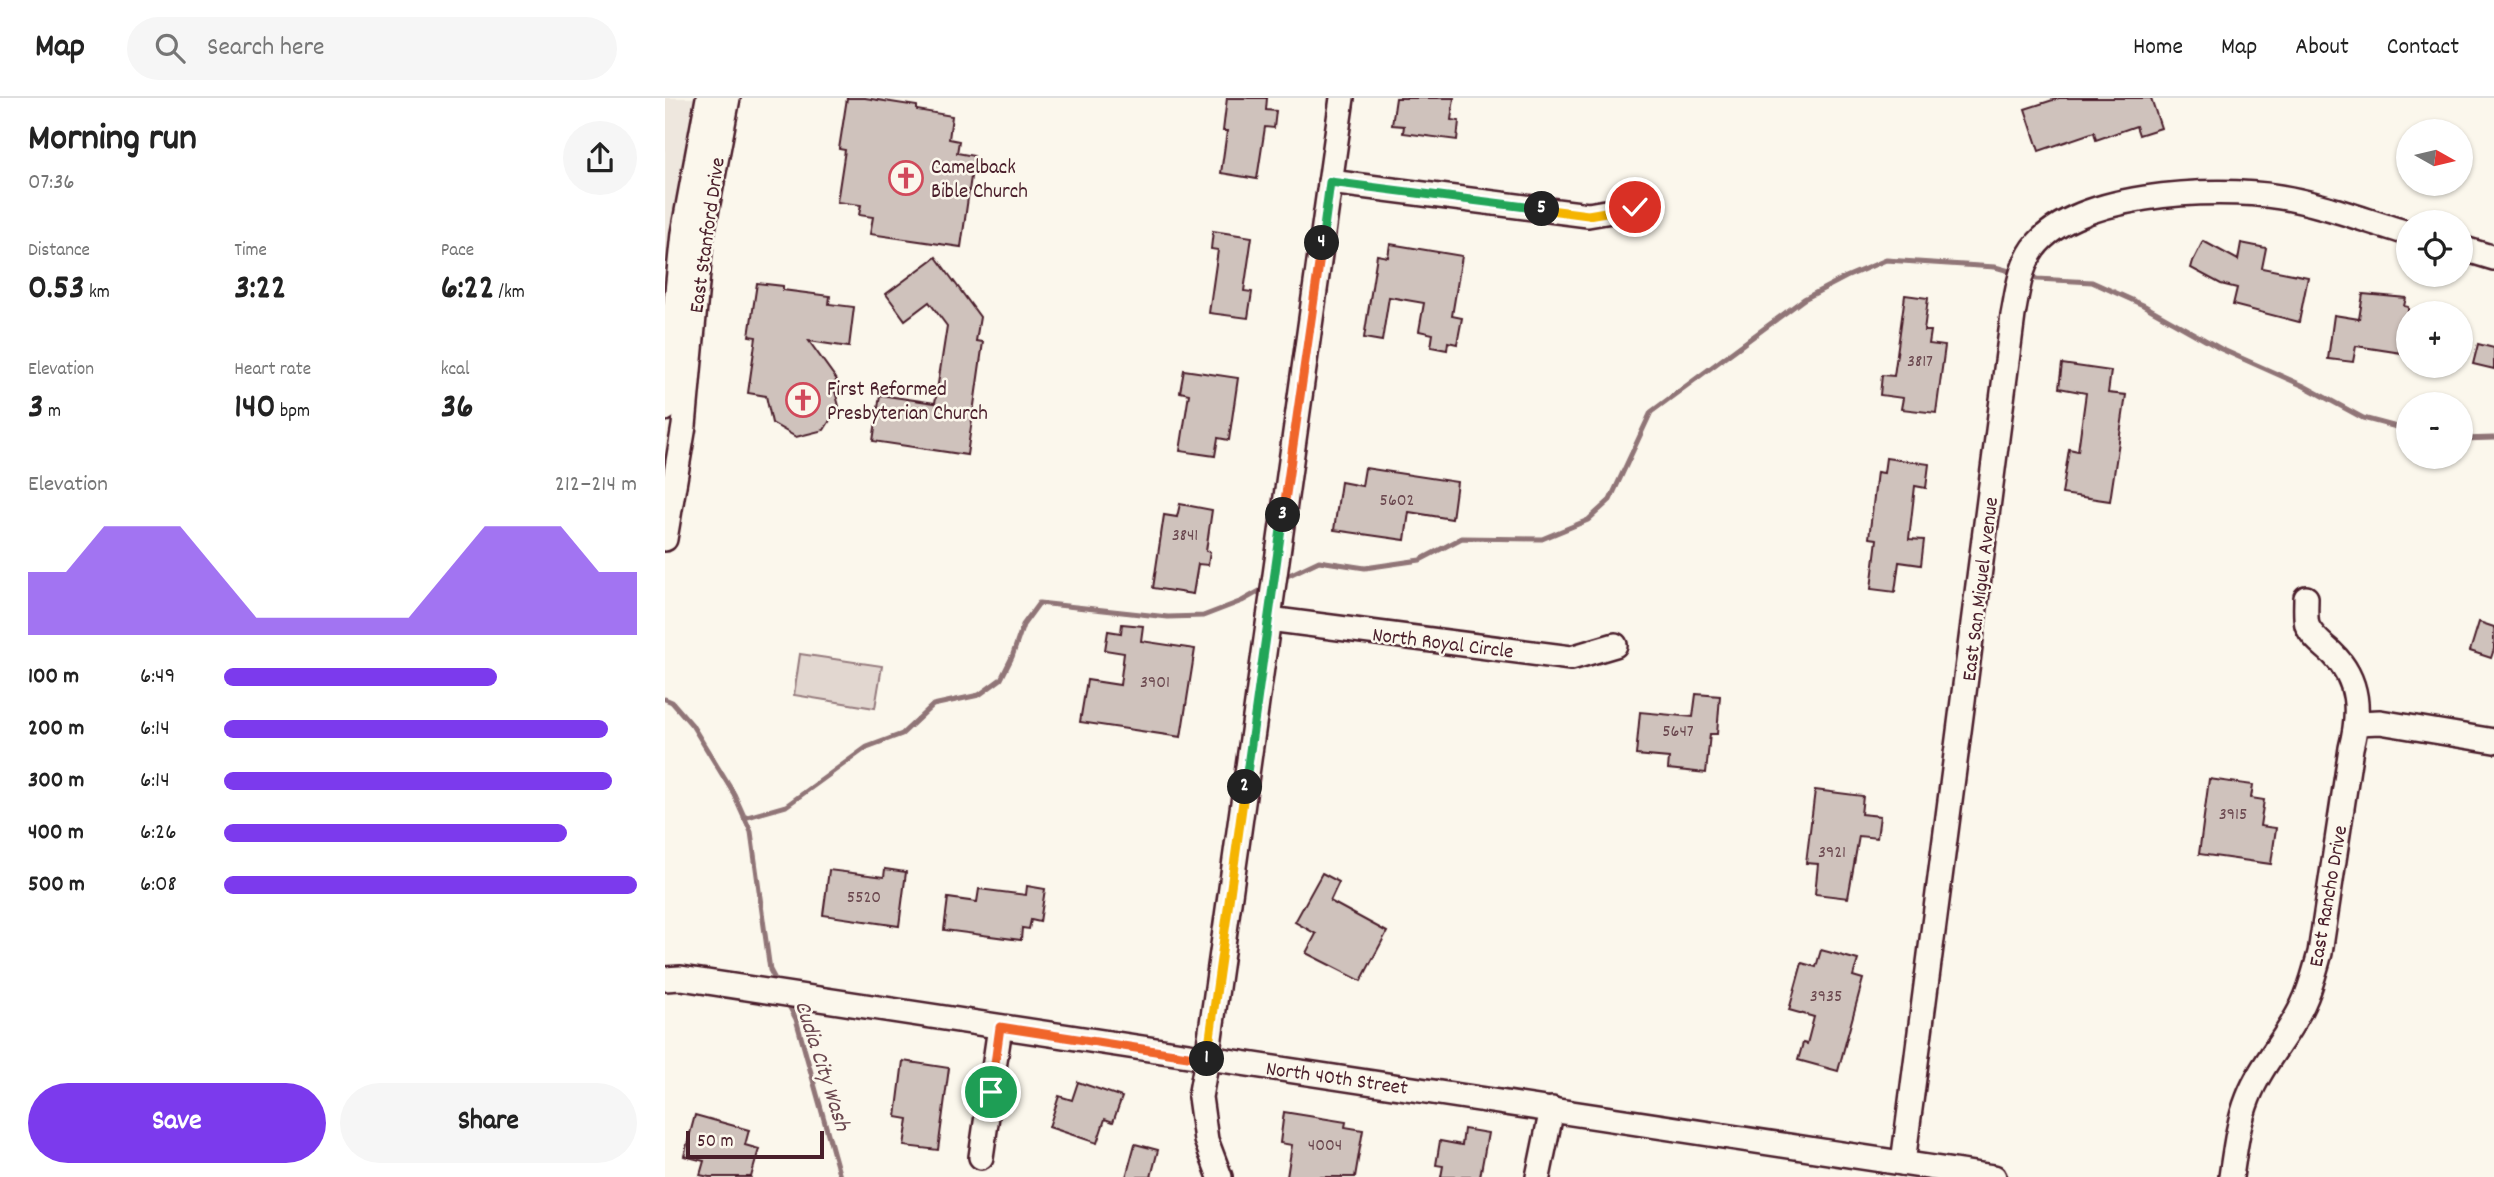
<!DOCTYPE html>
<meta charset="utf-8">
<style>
:root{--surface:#fff;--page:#f6f6f6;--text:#222;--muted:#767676;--line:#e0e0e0;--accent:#7c3aed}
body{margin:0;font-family:Dekko,sans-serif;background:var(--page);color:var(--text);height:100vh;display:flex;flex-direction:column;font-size:26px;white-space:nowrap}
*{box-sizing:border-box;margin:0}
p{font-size:23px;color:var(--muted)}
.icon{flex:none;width:38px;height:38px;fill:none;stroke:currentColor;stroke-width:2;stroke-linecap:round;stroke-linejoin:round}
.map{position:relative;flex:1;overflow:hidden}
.side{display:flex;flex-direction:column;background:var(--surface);width:665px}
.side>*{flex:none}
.needle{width:46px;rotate:98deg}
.tools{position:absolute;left:1731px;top:21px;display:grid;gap:14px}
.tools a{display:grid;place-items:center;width:77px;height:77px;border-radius:50%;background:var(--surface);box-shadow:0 2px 5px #0004;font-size:35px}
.scale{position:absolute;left:21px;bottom:18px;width:138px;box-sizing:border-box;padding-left:7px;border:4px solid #4a1f2b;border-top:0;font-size:19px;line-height:24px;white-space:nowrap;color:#4a1f2b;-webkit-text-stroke:5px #fbf7ec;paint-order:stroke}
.pin{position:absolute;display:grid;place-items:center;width:60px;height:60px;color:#fff;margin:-30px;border:4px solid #fff;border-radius:50%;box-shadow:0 2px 7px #0007}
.km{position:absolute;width:35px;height:35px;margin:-18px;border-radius:50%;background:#222;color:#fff;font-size:19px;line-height:35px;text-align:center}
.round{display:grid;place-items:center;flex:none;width:74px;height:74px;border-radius:37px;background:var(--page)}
.overview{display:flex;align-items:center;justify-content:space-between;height:119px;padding:0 28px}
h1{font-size:38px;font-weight:700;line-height:52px}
.metrics{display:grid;grid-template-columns:repeat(3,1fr);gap:10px;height:119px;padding:7px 28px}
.metrics div{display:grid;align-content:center}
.metrics b{font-size:35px;font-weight:700}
.metrics small{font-size:19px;font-weight:400}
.metrics p{font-size:19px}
.chart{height:196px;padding:14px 28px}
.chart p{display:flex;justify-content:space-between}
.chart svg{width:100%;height:126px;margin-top:7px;fill:var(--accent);opacity:.7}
.button{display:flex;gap:14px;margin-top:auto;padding:14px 28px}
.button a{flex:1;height:80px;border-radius:42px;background:var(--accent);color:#fff;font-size:28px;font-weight:700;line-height:80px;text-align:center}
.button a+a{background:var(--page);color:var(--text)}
ul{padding:0 28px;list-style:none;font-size:23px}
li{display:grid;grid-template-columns:112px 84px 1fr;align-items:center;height:52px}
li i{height:18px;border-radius:9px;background:var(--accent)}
header{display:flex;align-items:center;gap:42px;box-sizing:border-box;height:98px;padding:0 35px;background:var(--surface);border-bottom:2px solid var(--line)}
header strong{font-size:33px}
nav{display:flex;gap:38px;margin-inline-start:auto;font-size:24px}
.search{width:490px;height:63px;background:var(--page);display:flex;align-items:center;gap:18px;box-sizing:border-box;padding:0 24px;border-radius:38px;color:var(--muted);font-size:26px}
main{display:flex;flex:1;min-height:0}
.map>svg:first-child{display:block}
.built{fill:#eee7de}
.green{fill:#e2d7d0;stroke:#967b7e;stroke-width:2}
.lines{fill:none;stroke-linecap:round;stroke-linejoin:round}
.stream{stroke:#907477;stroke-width:5}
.building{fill:#cfc2bc;stroke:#4a1f2b;stroke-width:2}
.minor-casing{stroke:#4a1f2b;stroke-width:28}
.minor{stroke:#fbf7ec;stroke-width:23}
.split-1-casing{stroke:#fff;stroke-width:14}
.split-2-casing{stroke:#fff;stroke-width:14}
.split-3-casing{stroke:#fff;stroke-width:14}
.split-4-casing{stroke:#fff;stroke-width:14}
.split-5-casing{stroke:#fff;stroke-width:14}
.split-6-casing{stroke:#fff;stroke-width:14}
.split-1{stroke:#f0652b;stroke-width:9}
.split-2{stroke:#f5b400;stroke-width:9}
.split-3{stroke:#22a559;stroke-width:9}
.split-4{stroke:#f0652b;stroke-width:9}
.split-5{stroke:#22a559;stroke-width:9}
.split-6{stroke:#f5b400;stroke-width:9}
.labels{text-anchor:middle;stroke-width:5;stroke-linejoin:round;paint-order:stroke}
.number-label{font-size:18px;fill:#6b484f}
.poi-label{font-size:21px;fill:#4a1f2b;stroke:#fbf7ec;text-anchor:start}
.street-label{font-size:21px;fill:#4a1f2b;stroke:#fbf7ec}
.water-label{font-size:23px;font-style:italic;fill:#6d4a51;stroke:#fbf7ec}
</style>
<header>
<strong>Map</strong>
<div class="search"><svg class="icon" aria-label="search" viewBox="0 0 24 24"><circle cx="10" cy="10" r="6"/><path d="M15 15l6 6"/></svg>Search here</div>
<nav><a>Home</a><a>Map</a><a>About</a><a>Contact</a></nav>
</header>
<main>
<section class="side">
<div class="overview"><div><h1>Morning run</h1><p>07:36</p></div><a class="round"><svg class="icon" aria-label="share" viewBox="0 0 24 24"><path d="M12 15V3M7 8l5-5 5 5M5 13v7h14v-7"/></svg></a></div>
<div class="metrics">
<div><p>Distance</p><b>0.53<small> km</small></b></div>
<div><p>Time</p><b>3:22</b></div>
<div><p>Pace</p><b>6:22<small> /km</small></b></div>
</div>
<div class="metrics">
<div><p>Elevation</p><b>3<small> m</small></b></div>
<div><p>Heart rate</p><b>140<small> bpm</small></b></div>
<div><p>kcal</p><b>36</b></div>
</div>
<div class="chart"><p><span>Elevation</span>212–214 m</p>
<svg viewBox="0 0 160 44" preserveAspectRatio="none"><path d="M0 44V22L10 22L20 6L30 6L40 6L50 22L60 38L70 38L80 38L90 38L100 38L110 22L120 6L130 6L140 6L150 22L160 22V44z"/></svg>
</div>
<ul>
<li><b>100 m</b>6:49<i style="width:66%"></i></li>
<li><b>200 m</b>6:14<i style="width:93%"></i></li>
<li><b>300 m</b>6:14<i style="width:94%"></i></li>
<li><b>400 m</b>6:26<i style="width:83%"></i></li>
<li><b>500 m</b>6:08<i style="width:100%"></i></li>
</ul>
<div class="button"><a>Save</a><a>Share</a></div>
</section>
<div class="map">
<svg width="1829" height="1079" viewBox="0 0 1829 1079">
<rect width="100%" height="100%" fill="#fbf7ec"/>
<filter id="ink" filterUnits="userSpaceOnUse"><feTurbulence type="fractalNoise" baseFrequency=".0143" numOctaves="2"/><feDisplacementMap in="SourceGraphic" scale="14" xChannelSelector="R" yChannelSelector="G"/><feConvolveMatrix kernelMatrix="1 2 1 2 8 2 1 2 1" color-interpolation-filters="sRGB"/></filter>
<g filter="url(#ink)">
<path class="built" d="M0 0H32L0 205Z"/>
<path class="green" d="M135 556 217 568 210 610 129 597Z"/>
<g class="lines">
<g class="stream">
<path d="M1361 178 1372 181 1427 184 1478 207 1556 251 1639 288 1698 320 1743 332"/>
<path d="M1796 341 1829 340"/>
<path d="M618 480 654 463 700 470 755 462 797 440 877 441 923 422 945 402 986 314 1139 201 1181 179 1221 162 1330 169 1352 175"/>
<path d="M0 601 7 604 27 627 69 696 86 734 105 872 113 887"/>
<path d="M79 720 121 708 202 649 237 636 268 607 314 597 336 581 347 559 358 527 374 505 503 519 538 518 577 503 600 490"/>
<path d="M121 902 131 921 175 1079"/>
</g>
</g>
<g class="building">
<path d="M182 0H200L252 8V12L287 18 284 41 294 43 292 55 309 58 296 149 205 136 208 119 194 117 196 107 172 104 180 52 174 51Z"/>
<path d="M562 0H602L601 12 611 13 609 30 600 29 592 81 556 75 562 33H558Z"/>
<path d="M731 0H789L786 22 794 23 792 42 738 35 739 28 727 27Z"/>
<path d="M1394 0H1486L1496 30 1474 37 1471 28 1431 42 1429 34 1374 53 1360 11Z"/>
<path d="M548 133 587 139 579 193 587 194 583 220 544 215 553 152 546 151Z"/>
<path d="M1538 143 1573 162 1576 145 1601 150 1597 170 1643 179 1634 224 1568 207 1572 190 1556 186 1526 170 1528 163Z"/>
<path d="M725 146 797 158 787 218 797 220 792 246 783 244 782 252 766 249 768 236 754 233 759 205 724 199 717 243 699 240 712 157 723 159Z"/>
<path d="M271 159 315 219 311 243 318 244 302 357 208 343 215 297 270 305 282 228 264 204 240 222 221 196Z"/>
<path d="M92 185 118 188V192L165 198 164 206 189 209 184 249 144 243 172 282 168 286 174 308 159 332 131 339 107 325 101 298 83 295 91 239 84 238Z"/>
<path d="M1698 196 1741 200 1739 208 1743 209V256L1691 248 1688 264 1663 261 1669 217 1694 221Z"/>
<path d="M1240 197 1263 200 1259 233H1266L1264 246 1280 248 1271 315 1236 311 1238 300 1215 297 1217 277 1229 278Z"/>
<path d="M1813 246 1829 250V271L1808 266Z"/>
<path d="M1397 266 1446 273 1443 295 1461 297 1445 403 1397 396 1404 351 1413 353 1421 295 1394 290Z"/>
<path d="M519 272 573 280 564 342 553 340 550 358 515 353 524 296 515 294Z"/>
<path d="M1221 360 1264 366 1261 390 1250 388 1244 441 1259 442 1256 467 1234 464 1230 494 1206 491 1212 441 1204 440 1212 374 1219 375Z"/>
<path d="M700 370 792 384 787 421 744 414 740 442 669 432 676 384 697 388Z"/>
<path d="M515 406 547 412 541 453 545 454 543 467 533 466 528 496 488 490 499 417 512 419Z"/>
<path d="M1814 524 1829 529V551L1826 560 1805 553Z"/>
<path d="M457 526 478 528 476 543 530 551 516 639 415 624 422 582 455 587 459 555 440 552 443 533 456 535Z"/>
<path d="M1031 596 1055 598 1052 636H1045L1041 675 1003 671 1004 660 971 657 975 614 1028 619Z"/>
<path d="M1544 681 1588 687 1586 700 1599 702 1595 728 1611 730 1606 766 1534 756Z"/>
<path d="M1150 692 1198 698 1196 716 1215 718 1212 740 1194 738 1183 800 1150 796 1153 766 1141 765Z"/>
<path d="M220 771 241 774 234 828 158 817 164 772 219 779Z"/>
<path d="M657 775 674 784 665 803 722 834 696 883 641 855 651 836 630 824Z"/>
<path d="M362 788 380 791 375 824 366 822 364 831 357 830 356 842 279 832 283 800 312 804 314 791 361 797Z"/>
<path d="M1156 852 1193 862 1188 878 1198 881 1173 973 1133 962 1138 945 1142 946 1149 919 1124 912 1137 865 1151 869Z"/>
<path d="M238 963 284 970 273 1052 239 1048 243 1021 231 1019Z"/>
<path d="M413 984 457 999 448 1024 440 1021 432 1045 384 1029 394 998 407 1002Z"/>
<path d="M619 1014 681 1024 680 1029 698 1032 690 1079H622L627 1047 615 1045Z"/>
<path d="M30 1017 84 1032 80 1047 94 1051 86 1079H44L35 1077 39 1063 19 1058Z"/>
<path d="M799 1031 823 1035 815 1079H776L778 1068 771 1067 775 1043 797 1047Z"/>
<path d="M470 1046 493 1052 486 1079H461Z"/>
</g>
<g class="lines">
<g class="minor-casing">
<g id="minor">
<path d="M665 84 923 117 970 109"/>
<path d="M1796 150 1829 160"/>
<path d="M0 311 18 135 43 0"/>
<path d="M0 441 19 328 36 142 63 0"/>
<path d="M604 521 906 560 950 547"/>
<path d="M1693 625 1715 624 1829 643"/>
<path d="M0 881 16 880 1329 1079"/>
<path d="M316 1059 335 929"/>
<path d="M1238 1065 1348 217C1352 197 1354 175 1365 156 1400 94 1552 88 1615 99 1658 106 1701 123 1743 135"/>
<path d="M555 1079 541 1042 535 999 542 961 677 0"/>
<path d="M873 1079 887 1011"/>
<path d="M1566 1079C1570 1052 1573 1025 1583 1000 1596 966 1623 939 1638 906 1646 890 1650 872 1655 855L1686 650C1695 615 1695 582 1667 555 1659 548 1646 538 1642 527 1640 519 1641 507 1641 500"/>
</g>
</g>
<use href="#minor" class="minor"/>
</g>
</g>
<g class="lines" filter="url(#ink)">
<g class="split-1-casing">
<path id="split-1" d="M326 994 335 929 542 961"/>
</g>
<g class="split-2-casing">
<path id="split-2" d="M542 961 580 689"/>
</g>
<g class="split-3-casing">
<path id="split-3" d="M580 689 618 417"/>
</g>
<g class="split-4-casing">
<path id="split-4" d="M618 417 657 145"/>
</g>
<g class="split-5-casing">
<path id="split-5" d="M657 145 665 84 877 111"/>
</g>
<g class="split-6-casing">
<path id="split-6" d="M877 111 923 117 970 109"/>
</g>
<use href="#split-1" class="split-1"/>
<use href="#split-2" class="split-2"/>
<use href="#split-3" class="split-3"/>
<use href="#split-4" class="split-4"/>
<use href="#split-5" class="split-5"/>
<use href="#split-6" class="split-6"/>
</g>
<defs>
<g id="church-ring" transform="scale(1.75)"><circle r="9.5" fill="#fbf7ec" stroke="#d1495b" stroke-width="1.5"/><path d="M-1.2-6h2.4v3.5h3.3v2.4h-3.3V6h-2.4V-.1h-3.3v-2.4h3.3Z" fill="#d1495b"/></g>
</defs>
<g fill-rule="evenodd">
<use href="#church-ring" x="241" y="80"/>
<use href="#church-ring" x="138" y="302"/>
</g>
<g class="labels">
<g class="number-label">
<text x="1255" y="268">3817</text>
<text x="732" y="407">5602</text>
<text x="520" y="442">3841</text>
<text x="490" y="589">3901</text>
<text x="1013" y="638">5647</text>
<text x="1568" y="721">3915</text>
<text x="1167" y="759">3921</text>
<text x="199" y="804">5520</text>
<text x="1161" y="903">3935</text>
<text x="660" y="1052">4004</text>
</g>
<g class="poi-label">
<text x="266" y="75">Camelback<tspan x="266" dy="24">Bible Church</tspan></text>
<text x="162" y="297">First Reformed<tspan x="162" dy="24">Presbyterian Church</tspan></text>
</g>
<g class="street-label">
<text transform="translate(41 137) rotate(-82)" y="7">East Stanford Drive</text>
<text transform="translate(1314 491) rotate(-83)" y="7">East San Miguel Avenue</text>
<text transform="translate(778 544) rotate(7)" y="7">North Royal Circle</text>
<text transform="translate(1662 798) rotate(-80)" y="7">East Rancho Drive</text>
<text transform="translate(672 979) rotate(8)" y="7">North 40th Street</text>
</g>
<g class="water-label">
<text transform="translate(159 967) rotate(72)" y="8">Cudia City Wash</text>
</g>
</g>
</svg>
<div class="tools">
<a><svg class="needle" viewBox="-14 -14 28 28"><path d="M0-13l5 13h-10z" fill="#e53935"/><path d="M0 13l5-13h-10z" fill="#767676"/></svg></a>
<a><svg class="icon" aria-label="locate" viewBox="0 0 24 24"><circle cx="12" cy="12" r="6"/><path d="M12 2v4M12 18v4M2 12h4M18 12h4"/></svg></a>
<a>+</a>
<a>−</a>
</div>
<div class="scale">50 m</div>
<div class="pin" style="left:326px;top:994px;background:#1e9e55"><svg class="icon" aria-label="arrive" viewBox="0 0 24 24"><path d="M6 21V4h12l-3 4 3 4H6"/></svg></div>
<div class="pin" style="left:970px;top:109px;background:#d93025"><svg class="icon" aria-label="check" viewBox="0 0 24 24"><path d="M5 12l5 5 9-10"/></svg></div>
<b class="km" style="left:542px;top:961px">1</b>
<b class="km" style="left:580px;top:689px">2</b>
<b class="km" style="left:618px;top:417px">3</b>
<b class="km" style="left:657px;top:145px">4</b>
<b class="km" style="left:877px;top:111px">5</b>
</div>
</main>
